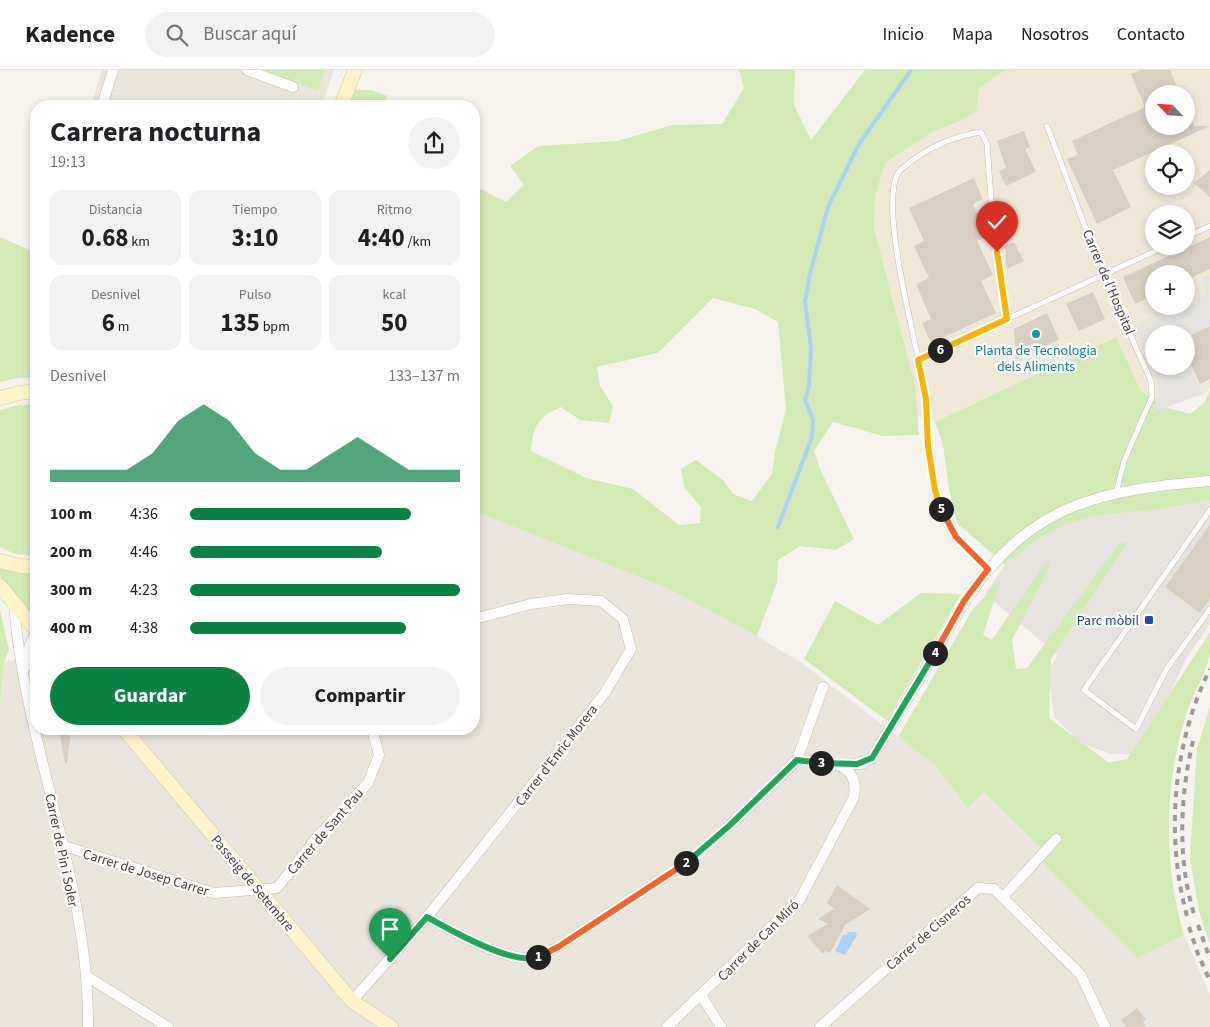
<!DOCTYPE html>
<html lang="es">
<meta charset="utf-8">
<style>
:root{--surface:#fff;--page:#f2f2f2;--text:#202124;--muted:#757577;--line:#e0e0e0;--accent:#0b8043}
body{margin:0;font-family:"Source Sans 3",sans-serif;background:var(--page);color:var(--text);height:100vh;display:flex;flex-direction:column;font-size:19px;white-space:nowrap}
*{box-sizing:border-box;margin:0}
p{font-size:16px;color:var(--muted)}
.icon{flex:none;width:28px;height:28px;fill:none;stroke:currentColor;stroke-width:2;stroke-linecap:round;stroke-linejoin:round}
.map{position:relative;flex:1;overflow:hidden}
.side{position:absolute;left:30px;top:30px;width:450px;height:635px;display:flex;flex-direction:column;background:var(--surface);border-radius:20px;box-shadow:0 2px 8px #0003}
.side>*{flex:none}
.needle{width:32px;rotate:295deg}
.tools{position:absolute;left:1145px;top:15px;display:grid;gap:10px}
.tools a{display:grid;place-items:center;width:50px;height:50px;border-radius:50%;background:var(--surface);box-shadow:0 2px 8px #0003;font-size:25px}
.pin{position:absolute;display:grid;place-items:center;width:42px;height:42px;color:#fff;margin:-51px -21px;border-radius:50% 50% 50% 0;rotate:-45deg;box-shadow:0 0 5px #0007}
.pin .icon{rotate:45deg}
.km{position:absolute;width:25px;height:25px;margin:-12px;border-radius:50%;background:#222;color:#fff;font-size:14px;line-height:25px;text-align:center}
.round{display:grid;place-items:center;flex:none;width:52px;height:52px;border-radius:26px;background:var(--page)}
.summary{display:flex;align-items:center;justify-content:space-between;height:85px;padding:0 20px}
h1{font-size:28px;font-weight:700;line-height:38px}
.metrics{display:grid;grid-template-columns:repeat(3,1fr);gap:8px;height:85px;padding:5px 20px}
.metrics div{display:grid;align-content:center;border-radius:12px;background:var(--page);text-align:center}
.metrics b{font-size:25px;font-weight:700}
.metrics small{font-size:14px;font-weight:400}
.metrics p{font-size:14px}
.chart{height:140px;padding:10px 20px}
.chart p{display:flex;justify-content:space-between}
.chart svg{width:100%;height:90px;margin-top:5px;fill:var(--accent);opacity:.7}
.action{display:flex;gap:10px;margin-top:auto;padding:10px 20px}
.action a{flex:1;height:58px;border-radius:30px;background:var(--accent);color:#fff;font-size:20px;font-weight:700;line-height:58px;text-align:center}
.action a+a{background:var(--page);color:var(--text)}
ul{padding:0 20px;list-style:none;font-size:16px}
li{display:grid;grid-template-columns:80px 60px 1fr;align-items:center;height:38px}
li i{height:12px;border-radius:6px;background:var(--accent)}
header{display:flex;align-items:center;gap:30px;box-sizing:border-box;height:70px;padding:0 25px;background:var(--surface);border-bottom:1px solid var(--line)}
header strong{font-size:24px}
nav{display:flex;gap:28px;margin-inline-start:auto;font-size:18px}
.search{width:350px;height:45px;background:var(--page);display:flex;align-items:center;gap:12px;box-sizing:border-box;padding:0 18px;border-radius:28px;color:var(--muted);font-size:19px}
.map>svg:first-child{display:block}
.residential{fill:#eae5da}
.industrial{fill:#e6e2dd}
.education{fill:#efe8d6;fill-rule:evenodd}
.green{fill:#d2eab5;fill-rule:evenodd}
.parking{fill:#e5e3e0}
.water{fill:#a9d4f2}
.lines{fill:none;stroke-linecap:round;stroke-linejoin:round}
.stream{stroke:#a9d4f2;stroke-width:4}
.building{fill:#d8cfc1}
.lane-casing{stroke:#c2bbae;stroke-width:6}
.street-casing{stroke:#c2bbae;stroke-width:11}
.secondary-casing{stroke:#d6c79b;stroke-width:15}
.lane{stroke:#fff;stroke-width:5}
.street{stroke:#fff;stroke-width:10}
.secondary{stroke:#fff3cd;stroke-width:14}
.rail{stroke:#9a9a9a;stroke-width:4;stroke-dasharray:6 6;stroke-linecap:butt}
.split-1-casing{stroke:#fff;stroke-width:10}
.split-2-casing{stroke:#fff;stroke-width:10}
.split-3-casing{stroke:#fff;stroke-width:10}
.split-4-casing{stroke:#fff;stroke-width:10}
.split-5-casing{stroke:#fff;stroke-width:10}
.split-6-casing{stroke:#fff;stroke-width:10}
.split-7-casing{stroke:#fff;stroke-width:10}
.split-1{stroke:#22a559;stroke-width:6}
.split-2{stroke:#f0652b;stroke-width:6}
.split-3{stroke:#22a559;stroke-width:6}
.split-4{stroke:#22a559;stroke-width:6}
.split-5{stroke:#f0652b;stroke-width:6}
.split-6{stroke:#f5b400;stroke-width:6}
.split-7{stroke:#f5b400;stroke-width:6}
.culture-dot{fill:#0f9aa8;stroke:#fff;stroke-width:2}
.transit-dot{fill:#1a4fb4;stroke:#fff;stroke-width:2}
.labels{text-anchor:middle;stroke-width:4.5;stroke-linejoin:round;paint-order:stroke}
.street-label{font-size:14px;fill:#4b4439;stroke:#fff}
.culture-label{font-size:14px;fill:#0d838f;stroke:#fff}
.transit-label{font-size:14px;fill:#164399;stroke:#fff;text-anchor:end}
</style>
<header>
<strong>Kadence</strong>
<div class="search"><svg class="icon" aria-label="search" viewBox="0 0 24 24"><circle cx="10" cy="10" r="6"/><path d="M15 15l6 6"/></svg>Buscar aquí</div>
<nav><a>Inicio</a><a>Mapa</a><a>Nosotros</a><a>Contacto</a></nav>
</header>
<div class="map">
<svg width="1210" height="957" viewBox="0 0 1210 957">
<rect width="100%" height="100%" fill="#f6f3ec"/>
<g class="residential">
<path d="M102 0H334L321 36H91Z"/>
<path d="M474 441 669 519 757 566 802 593 935 695 968 737 984 722 1046 783 1093 842 1137 888 1184 865 1210 926V957H0V637L4 592 36 586V659H474Z"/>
</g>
<path class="industrial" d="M1210 430V554L1186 589 1153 661 1132 684H1111L1081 673 1054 647 1049 609 1051 596 1058 585 985 524 1005 495 1037 470 1061 456 1094 446 1162 439Z"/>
<path class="education" d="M1011 0H1210V317L1206 323 1165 337 1141 321 1116 267 935 352 917 346 915 315 874 158 875 127 885 93 934 61 962 50 979 18 1002 2ZM1154 24H1186V56H1154ZM1154 84H1186V116H1154ZM1154 144H1186V176H1154ZM1154 204H1186V236H1154ZM1154 264H1186V296H1154Z"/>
<g class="green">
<path d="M261 0H325L318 21Z"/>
<path d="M739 0H795L794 35 811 70 865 0H1011L1002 2 979 18 976 41 962 50 934 61 885 93 875 127 874 158 915 315 919 365 883 366 833 352 814 381 820 399 854 469 836 480 800 476 778 490 777 512 757 566 669 519 474 441V116L506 132 524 115 510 96 538 76 617 71 673 55 722 54 744 18ZM713 228 755 239 778 252 786 339 775 382 772 404 752 431 733 424 724 411 696 390 681 399 684 417 701 437 700 453 679 455 633 419 586 408 531 381C533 356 538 347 561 337L580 350 609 353 613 336 600 316 597 297 658 283Z"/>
<path d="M354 20H372L387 26 383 36H349Z"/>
<path d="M0 167 36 183V307L18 308 0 312Z"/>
<path d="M1116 267 1141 321 1165 337 1190 344 1205 332 1210 320V430L1162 439 1094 446 1061 456 1037 470 1005 495 957 453 949 418 943 375 935 352Z"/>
<path d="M36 334V486L15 484 0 477V340L19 335Z"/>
<path d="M1129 471 1051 589 1049 648 1109 693 1127 689 1210 562C1210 569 1210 577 1210 584 1208 599 1190 630 1185 648 1164 719 1163 793 1184 865L1137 888 1041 791 1046 783 984 722 968 738 935 695 898 667 973 539 1001 509 983 565 992 570 1046 491 1050 496 1012 570 1016 599 1027 598 1118 475Z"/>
<path d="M0 497 36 504V551L0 506Z"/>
<path d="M921 523 961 524 887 651 804 589 835 531 878 555Z"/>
<path d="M0 540 9 580 4 592 0 637Z"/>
<path d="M1210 637V874L1199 841 1190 788 1197 679Z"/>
</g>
<path class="parking" d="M1210 205V255L1186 267V264H1154V296H1186V286L1202 324 1152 343 1159 325 1158 315 1133 256 1177 236H1186V232L1206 223 1200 210Z"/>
<path class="water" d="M848 862H855L857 865 845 885 835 881 843 865H847Z"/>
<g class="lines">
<path class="stream" d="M778 457 812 367 813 350 805 330 809 317 811 278 805 231 810 204 828 137 859 74 911 0"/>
</g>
<g class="building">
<path d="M1141 0H1170L1180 24H1154V56H1186L1187 37 1194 56H1210L1113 100 1131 137 1097 154 1067 89 1078 85 1072 71 1145 37 1131 4Z"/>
<path d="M1024 61 1030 77 1025 79 1036 102 1006 116 999 101 1006 98 997 71Z"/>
<path d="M1210 100V127L1194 113Z"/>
<path d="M974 108 983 129 973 134 988 166 977 171 993 205 981 211 996 243 931 273 922 253 931 249 916 214 929 208 914 176 924 171 909 138Z"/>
<path d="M1210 167V199L1186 210V204H1154V225L1135 234 1123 207Z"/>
<path d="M1014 172 1024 191 1007 199 1005 176Z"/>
<path d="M1093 222 1105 249 1079 261 1066 234Z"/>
<path d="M1047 243 1059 270 1016 289 1014 259Z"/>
<path d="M1210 256V309L1200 314 1186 283V277L1195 273 1191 265Z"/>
<path d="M1210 455V529L1200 543 1165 517Z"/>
<path d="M59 659H71L67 693H65Z"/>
<path d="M837 815 870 839 845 855 830 883 825 881 823 884 807 866 828 854 818 849 834 839 827 833Z"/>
<path d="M1137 938 1146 949 1143 952 1146 957H1126L1121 950Z"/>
</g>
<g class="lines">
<g class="lane-casing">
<g id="lane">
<path d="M1047 56 1103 204 1151 311 1152 327 1124 391 1116 424"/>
<path d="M1186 167 1210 156"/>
<path d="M918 290 1166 176"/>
<path d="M1210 440 1084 620 1136 659 1166 600 1210 539"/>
<path d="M987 499C967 482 950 462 940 436 930 408 927 376 926 346 925 340 927 333 926 327 919 281 878 139 898 103 900 99 906 96 909 93 931 76 955 66 981 62L987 74 992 141 1007 249"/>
</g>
</g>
<g class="street-casing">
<g id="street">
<path d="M247 0 293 17"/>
<path d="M102 36 113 0"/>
<path d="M14 533C24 676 90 812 88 957"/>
<path d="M25 598 30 574 36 563"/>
<path d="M836 695 862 694 872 688C890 657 909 627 927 596 965 531 993 474 1065 440 1110 420 1162 415 1210 411"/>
<path d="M64 776 214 823 277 818 318 766 368 713 379 685 372 659"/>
<path d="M1003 827 1056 769"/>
<path d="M427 847C455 862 501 891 534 888 541 888 551 880 558 877L698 785 759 728 797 690 823 617"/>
<path d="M88 907 168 957"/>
<path d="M701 925 721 957"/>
<path d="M352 931 427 847 604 624 631 579 623 549 601 531 568 529 531 534 474 549"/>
<path d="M667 957 800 829 854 727C860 689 824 693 797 690"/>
<path d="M820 957 978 818 994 819 1081 905 1105 957"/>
</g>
</g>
<g class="secondary-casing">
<g id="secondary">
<path d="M341 36 355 0"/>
<path d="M0 328 19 323 36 321"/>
<path d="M0 491 20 496 36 497"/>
<path d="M0 516 36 560"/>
<path d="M124 659 352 931 391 957"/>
</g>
</g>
<use href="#lane" class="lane"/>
<use href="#street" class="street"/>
<use href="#secondary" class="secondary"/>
<g class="rail">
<path d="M1193 671C1180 726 1177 789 1194 844"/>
<path d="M1187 846C1165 766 1173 673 1210 599"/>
<path d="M1198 855 1210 889"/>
<path d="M1189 857 1198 884 1210 911"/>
</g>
</g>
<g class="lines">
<g class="split-1-casing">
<path id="split-1" d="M390 889 427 847C450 860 513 896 538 887"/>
</g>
<g class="split-2-casing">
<path id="split-2" d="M538 887 558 877 686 793"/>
</g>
<g class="split-3-casing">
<path id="split-3" d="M686 793 729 756 797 690 821 693"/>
</g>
<g class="split-4-casing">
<path id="split-4" d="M821 693 857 694 872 688 935 583"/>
</g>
<g class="split-5-casing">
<path id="split-5" d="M935 583 964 531 988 499 956 467 941 439"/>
</g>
<g class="split-6-casing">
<path id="split-6" d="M940 280 918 290 926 329 928 376 935 420 941 439"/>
</g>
<g class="split-7-casing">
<path id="split-7" d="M940 280 1007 249 997 182"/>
</g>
<use href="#split-1" class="split-1"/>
<use href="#split-2" class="split-2"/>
<use href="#split-3" class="split-3"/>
<use href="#split-4" class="split-4"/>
<use href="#split-5" class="split-5"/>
<use href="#split-6" class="split-6"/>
<use href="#split-7" class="split-7"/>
</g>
<circle class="culture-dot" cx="1036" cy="264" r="5"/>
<rect class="transit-dot" x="1144" y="545" width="10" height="10" rx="2.5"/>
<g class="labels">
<g class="street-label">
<text transform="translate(1109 212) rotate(67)" y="5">Carrer de l'Hospital</text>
<text transform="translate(556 685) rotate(-52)" y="5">Carrer d'Enric Morera</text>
<text transform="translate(325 761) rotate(-49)" y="5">Carrer de Sant Pau</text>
<text transform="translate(62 780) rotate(78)" y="5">Carrer de Pin i Soler</text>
<text transform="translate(146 802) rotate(17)" y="5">Carrer de Josep Carrer</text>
<text transform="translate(253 813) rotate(50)" y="5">Passeig de Setembre</text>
<text transform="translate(928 862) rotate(-41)" y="5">Carrer de Cisneros</text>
<text transform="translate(758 870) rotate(-45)" y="5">Carrer de Can Miró</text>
</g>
<g class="culture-label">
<text x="1036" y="285">Planta de Tecnologia<tspan x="1036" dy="16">dels Aliments</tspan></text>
</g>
<g class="transit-label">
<text x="1139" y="555">Parc mòbil</text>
</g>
</g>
</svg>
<div class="tools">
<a><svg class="needle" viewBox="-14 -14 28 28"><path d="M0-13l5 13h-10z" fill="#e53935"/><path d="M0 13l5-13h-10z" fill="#757577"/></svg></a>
<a><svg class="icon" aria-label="locate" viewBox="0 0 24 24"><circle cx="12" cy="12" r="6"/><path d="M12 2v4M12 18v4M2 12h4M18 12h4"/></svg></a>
<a><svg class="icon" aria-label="layers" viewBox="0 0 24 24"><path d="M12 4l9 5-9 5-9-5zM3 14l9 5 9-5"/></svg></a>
<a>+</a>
<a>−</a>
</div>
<div class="pin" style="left:390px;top:889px;background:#1e9e55"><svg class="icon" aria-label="arrive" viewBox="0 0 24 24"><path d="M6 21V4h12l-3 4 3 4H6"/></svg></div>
<div class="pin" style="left:997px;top:182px;background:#d93025"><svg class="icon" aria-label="check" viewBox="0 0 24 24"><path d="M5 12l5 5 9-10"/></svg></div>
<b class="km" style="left:538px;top:887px">1</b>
<b class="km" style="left:686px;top:793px">2</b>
<b class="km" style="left:821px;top:693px">3</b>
<b class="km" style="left:935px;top:583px">4</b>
<b class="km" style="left:941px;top:439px">5</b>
<b class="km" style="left:940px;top:280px">6</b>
<section class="side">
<div class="summary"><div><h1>Carrera nocturna</h1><p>19:13</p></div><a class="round"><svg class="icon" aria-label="share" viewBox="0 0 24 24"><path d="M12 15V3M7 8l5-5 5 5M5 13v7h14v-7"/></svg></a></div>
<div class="metrics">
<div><p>Distancia</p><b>0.68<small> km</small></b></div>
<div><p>Tiempo</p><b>3:10</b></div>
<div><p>Ritmo</p><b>4:40<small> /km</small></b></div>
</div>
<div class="metrics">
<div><p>Desnivel</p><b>6<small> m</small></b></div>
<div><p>Pulso</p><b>135<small> bpm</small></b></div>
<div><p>kcal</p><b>50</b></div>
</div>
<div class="chart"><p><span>Desnivel</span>133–137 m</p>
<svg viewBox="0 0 160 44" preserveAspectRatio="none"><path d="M0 44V38L10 38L20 38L30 38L40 30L50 14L60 6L70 14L80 30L90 38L100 38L110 30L120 22L130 30L140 38L150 38L160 38V44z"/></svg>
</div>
<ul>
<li><b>100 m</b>4:36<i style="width:82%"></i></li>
<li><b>200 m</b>4:46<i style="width:71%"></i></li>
<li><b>300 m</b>4:23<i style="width:100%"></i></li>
<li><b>400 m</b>4:38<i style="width:80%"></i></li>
</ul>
<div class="action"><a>Guardar</a><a>Compartir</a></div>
</section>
</div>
